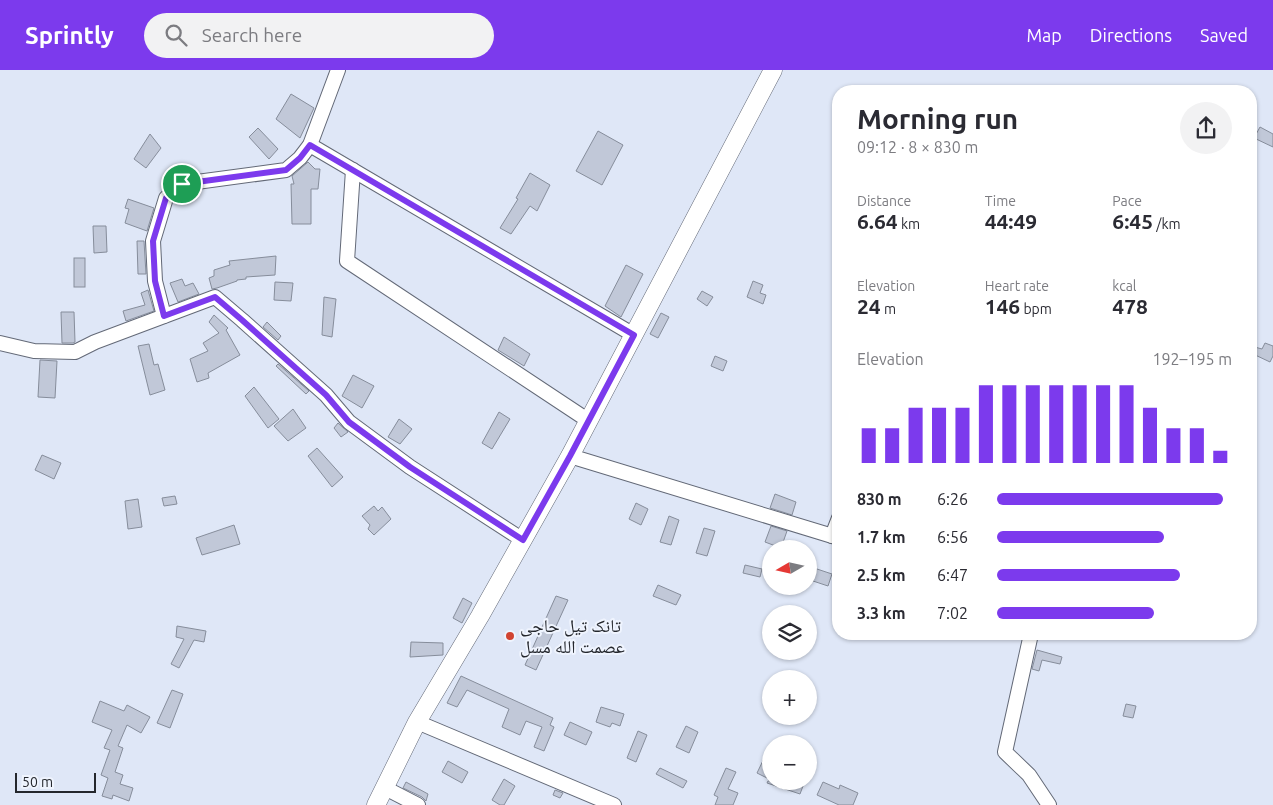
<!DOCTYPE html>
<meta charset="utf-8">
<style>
:root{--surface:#fff;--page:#f2f2f3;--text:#2b2b33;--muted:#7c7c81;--accent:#7c3aed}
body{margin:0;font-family:Ubuntu,"Noto Naskh Arabic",sans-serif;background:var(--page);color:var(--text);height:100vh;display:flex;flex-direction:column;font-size:19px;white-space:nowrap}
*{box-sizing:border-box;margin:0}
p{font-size:16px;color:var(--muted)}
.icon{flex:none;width:28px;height:28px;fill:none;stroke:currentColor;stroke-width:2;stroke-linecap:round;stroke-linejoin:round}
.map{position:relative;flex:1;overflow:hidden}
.panel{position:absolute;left:832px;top:15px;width:425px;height:555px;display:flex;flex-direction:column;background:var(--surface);border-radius:20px;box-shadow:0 1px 4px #0004}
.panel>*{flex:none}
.needle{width:32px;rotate:261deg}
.fabs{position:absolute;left:762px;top:470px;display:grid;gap:10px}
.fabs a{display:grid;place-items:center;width:55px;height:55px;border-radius:50%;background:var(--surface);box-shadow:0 1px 4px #0004;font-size:25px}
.scale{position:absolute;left:15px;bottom:12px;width:81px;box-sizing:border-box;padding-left:5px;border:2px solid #24272d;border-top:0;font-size:14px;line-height:18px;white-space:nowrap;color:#24272d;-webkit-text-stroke:4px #eff4fe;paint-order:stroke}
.pin{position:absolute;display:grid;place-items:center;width:42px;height:42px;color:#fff;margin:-21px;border:2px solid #fff;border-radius:50%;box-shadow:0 1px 5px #0007}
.round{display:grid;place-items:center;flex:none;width:52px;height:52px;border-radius:26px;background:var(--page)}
.headline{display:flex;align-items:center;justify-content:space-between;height:85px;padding:0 25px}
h1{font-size:28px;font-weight:700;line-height:38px}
.metrics{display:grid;grid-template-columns:repeat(3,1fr);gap:8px;height:85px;padding:5px 25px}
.metrics div{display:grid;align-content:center}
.metrics b{font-size:21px;font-weight:700}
.metrics small{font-size:14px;font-weight:400}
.metrics p{font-size:14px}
.chart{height:140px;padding:10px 25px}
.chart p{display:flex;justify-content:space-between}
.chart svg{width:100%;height:90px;margin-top:5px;stroke:var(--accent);stroke-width:6}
ul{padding:0 25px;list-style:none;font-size:16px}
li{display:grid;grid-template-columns:80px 60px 1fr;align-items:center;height:38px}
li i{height:12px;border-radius:6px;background:var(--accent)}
header{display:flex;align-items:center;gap:30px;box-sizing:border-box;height:70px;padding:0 25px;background:var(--accent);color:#fff}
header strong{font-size:24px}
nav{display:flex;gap:28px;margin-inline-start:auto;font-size:18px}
.search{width:350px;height:45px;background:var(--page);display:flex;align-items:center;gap:12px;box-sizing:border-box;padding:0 18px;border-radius:28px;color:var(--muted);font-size:19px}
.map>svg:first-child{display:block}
.building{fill:#c1c8d8;stroke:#868d9b}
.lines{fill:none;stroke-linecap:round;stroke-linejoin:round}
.minor-casing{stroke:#636977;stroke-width:16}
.major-casing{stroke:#636977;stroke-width:19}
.minor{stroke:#fff;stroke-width:14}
.major{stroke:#fff;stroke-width:18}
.route-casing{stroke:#fff;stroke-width:10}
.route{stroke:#7c3aed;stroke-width:6}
.poi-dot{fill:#d14432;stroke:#eff4fe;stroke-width:2}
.labels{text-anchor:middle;stroke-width:4;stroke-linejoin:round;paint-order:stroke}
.poi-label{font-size:18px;fill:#24272d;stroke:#eff4fe;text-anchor:start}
</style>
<header>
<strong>Sprintly</strong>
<div class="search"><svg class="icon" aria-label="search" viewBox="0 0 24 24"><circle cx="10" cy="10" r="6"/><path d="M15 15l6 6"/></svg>Search here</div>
<nav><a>Map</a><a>Directions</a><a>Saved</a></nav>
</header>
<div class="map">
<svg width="1273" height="735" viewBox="0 0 1273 735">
<rect width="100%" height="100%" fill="#dfe7f7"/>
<g class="building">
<path d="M291 24 314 38 300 68 276 49Z"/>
<path d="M1260 57 1273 64V77L1254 68Z"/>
<path d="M258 58 278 79 269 89 249 67Z"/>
<path d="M598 61 623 75 602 115 576 101Z"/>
<path d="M150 64 161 78 146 98 134 89Z"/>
<path d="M308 92 315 99H320L318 119H311V154H292L291 114H294L292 106Z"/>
<path d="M530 103 550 115 537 141 530 136 511 164 500 158 518 129 516 128Z"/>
<path d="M128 129 154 138 147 161 125 153 129 139 125 138Z"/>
<path d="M93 156H106L107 182 94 183Z"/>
<path d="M137 171H144L146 204H138Z"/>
<path d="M276 186 275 205 246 207V209L237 210V211L217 218 212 219 209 208 214 206V200L230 195 229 191Z"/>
<rect x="74" y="188" width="11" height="29"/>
<path d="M626 195 643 204 621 247 605 236Z"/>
<path d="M182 209 185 216 193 213 199 224 178 232 170 213Z"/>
<path d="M753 211 763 215 760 223 766 225 763 234 747 227Z"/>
<path d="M275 212 293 213 291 231 274 230Z"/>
<path d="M148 220 154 241 126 251 123 241 145 235 141 223Z"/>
<path d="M702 221 713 227 707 236 697 229Z"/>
<path d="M324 227 336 229 332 267 322 265Z"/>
<path d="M61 242H74L75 272 73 273H62Z"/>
<path d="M661 243 669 247 658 268 650 264Z"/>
<path d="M214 245 228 258 226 260 240 285 208 303 209 308 197 312 190 289 208 281 203 273 219 263 209 252Z"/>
<path d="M267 252 281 266 278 270 263 257Z"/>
<path d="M504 267 530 284 524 296 498 280Z"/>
<path d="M1265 273 1273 276V286L1270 292 1251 283V276L1262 279Z"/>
<path d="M149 274 154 295 158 294 165 320 150 325 138 276Z"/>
<path d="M715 286 727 291 723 301 711 296Z"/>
<path d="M40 290 57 291 55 328 38 327Z"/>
<path d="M278 294 309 321 306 324 276 296Z"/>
<path d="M353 305 374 316 362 338 342 326Z"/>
<path d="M254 317 279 349 268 358 245 326Z"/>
<path d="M293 339 306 358 288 371 274 356Z"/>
<path d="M499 342 510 349 492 379 482 373Z"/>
<path d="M399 349 412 359 400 374 388 367Z"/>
<path d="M338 353 348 362 341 367 334 358Z"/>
<path d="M317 378 343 407 332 417 308 386Z"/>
<path d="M42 385 61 393 54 409 35 400Z"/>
<path d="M775 424 796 432 792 445 770 438Z"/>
<path d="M175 426 177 434 164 436 162 428Z"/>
<path d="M138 429 142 457 128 459 125 431Z"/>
<path d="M636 433 648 439 641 455 629 449Z"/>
<path d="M374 436 378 441 382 437 391 449 374 465 368 459 370 455 362 446Z"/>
<path d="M669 446 679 450 671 475 660 472Z"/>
<path d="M234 455 240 474 202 485 196 468Z"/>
<path d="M771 456 787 461 781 478 765 472Z"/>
<path d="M704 458 715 461 707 486 696 483Z"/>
<path d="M745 495 762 499 760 507 743 503Z"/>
<path d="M814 498 832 504 828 516 810 510Z"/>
<path d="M658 515 681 525 676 535 653 526Z"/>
<path d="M556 526 568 530 536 600 525 595Z"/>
<path d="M463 528 472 533 462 553 453 548Z"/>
<path d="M177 556 206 561 204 572 194 570 179 598 171 594 184 569 176 567Z"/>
<path d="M411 572 443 573V585L410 587Z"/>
<path d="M1037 580 1062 587 1060 594 1042 590 1039 601 1032 599Z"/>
<path d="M461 606 553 648 550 655 554 657 544 681 534 677 542 657 526 651 520 665 502 657 509 639 467 620 457 637 447 633Z"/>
<path d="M172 620 183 624 170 658 157 653Z"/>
<path d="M100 631 124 641 127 635 150 647 141 663 127 655 118 676 123 678 115 702 123 705 120 714 133 718 129 731 113 725 112 729 102 726 108 708 101 705 110 680 104 678 112 660 92 652Z"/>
<path d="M1126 634 1136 636 1133 648 1123 646Z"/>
<path d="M601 637 624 644 620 656 612 653 610 657 596 652Z"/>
<path d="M570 652 592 662 586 675 564 665Z"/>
<path d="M686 656 698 662 689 683 676 677Z"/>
<path d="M638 661 647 665 636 692 627 688Z"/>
<path d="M771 674V700L767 708 757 703Z"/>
<path d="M448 691 468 702 462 713 442 702Z"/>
<path d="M660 698 687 711 683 718 656 704Z"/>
<path d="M726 698 736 702 728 719 738 723 733 735H715L718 727 714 725Z"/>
<path d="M504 709 515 716 504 735H500L492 730Z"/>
<path d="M768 711H789L803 716 800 724 767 713Z"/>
<path d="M406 712 428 724 426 731 422 727 403 718Z"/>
<path d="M823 712 839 719 840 715 858 723 853 735H839L817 725Z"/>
<path d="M555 720 563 723 560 728 553 725Z"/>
</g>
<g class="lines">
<g class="minor-casing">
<g id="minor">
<path d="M310 75 634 265"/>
<path d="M353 100 347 191 589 351"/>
<path d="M164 246 155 211 153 171 166 128 182 114 286 100 300 88 310 75 338 0"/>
<path d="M0 273 34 281 75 282 95 272 215 227 242 250 326 325 349 352 410 397 523 470"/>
<path d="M570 386 839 468"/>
<path d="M832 466 839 448"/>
<path d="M1031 564 1005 682 1029 705 1049 735"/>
<path d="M417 652 614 735"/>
<path d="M385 718 418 735"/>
</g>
</g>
<g class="major-casing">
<path id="major" d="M376 735 417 652 480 546 570 386 773 0"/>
</g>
<use href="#minor" class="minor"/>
<use href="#major" class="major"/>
</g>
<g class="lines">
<g class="route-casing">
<path id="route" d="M310 75 634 265 570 386 523 470 410 397 349 352 326 325 242 250 215 227 164 246 155 211 153 171 166 128 182 114 286 100 300 88Z"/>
</g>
<use href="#route" class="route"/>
</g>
<circle class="poi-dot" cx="510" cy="566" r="5"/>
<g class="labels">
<g class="poi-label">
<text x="520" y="562">تانک تیل حاجی<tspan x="520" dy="21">عصمت الله مسل</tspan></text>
</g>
</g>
</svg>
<div class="fabs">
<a><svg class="needle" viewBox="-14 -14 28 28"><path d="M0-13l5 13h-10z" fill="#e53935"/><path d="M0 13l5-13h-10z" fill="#7c7c81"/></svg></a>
<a><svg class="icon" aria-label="layers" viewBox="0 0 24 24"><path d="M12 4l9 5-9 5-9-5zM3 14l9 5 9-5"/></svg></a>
<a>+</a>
<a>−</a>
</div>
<div class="scale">50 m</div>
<div class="pin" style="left:182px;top:114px;background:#1e9e55"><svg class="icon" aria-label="arrive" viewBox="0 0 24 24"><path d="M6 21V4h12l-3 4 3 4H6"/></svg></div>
<section class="panel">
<div class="headline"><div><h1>Morning run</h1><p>09:12 · 8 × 830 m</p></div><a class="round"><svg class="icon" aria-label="share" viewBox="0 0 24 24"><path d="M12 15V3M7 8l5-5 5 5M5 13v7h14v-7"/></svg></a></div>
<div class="metrics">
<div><p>Distance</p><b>6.64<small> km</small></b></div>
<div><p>Time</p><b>44:49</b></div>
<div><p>Pace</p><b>6:45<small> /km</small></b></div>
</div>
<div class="metrics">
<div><p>Elevation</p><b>24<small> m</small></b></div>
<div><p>Heart rate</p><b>146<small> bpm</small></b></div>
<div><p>kcal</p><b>478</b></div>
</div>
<div class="chart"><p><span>Elevation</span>192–195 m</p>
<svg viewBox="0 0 160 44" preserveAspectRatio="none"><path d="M5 44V27M15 44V27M25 44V17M35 44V17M45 44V17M55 44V6M65 44V6M75 44V6M85 44V6M95 44V6M105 44V6M115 44V6M125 44V17M135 44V27M145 44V27M155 44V38"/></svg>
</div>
<ul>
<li><b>830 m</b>6:26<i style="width:96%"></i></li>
<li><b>1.7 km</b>6:56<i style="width:71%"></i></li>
<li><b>2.5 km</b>6:47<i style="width:78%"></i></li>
<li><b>3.3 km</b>7:02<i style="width:67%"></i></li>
</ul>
</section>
</div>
